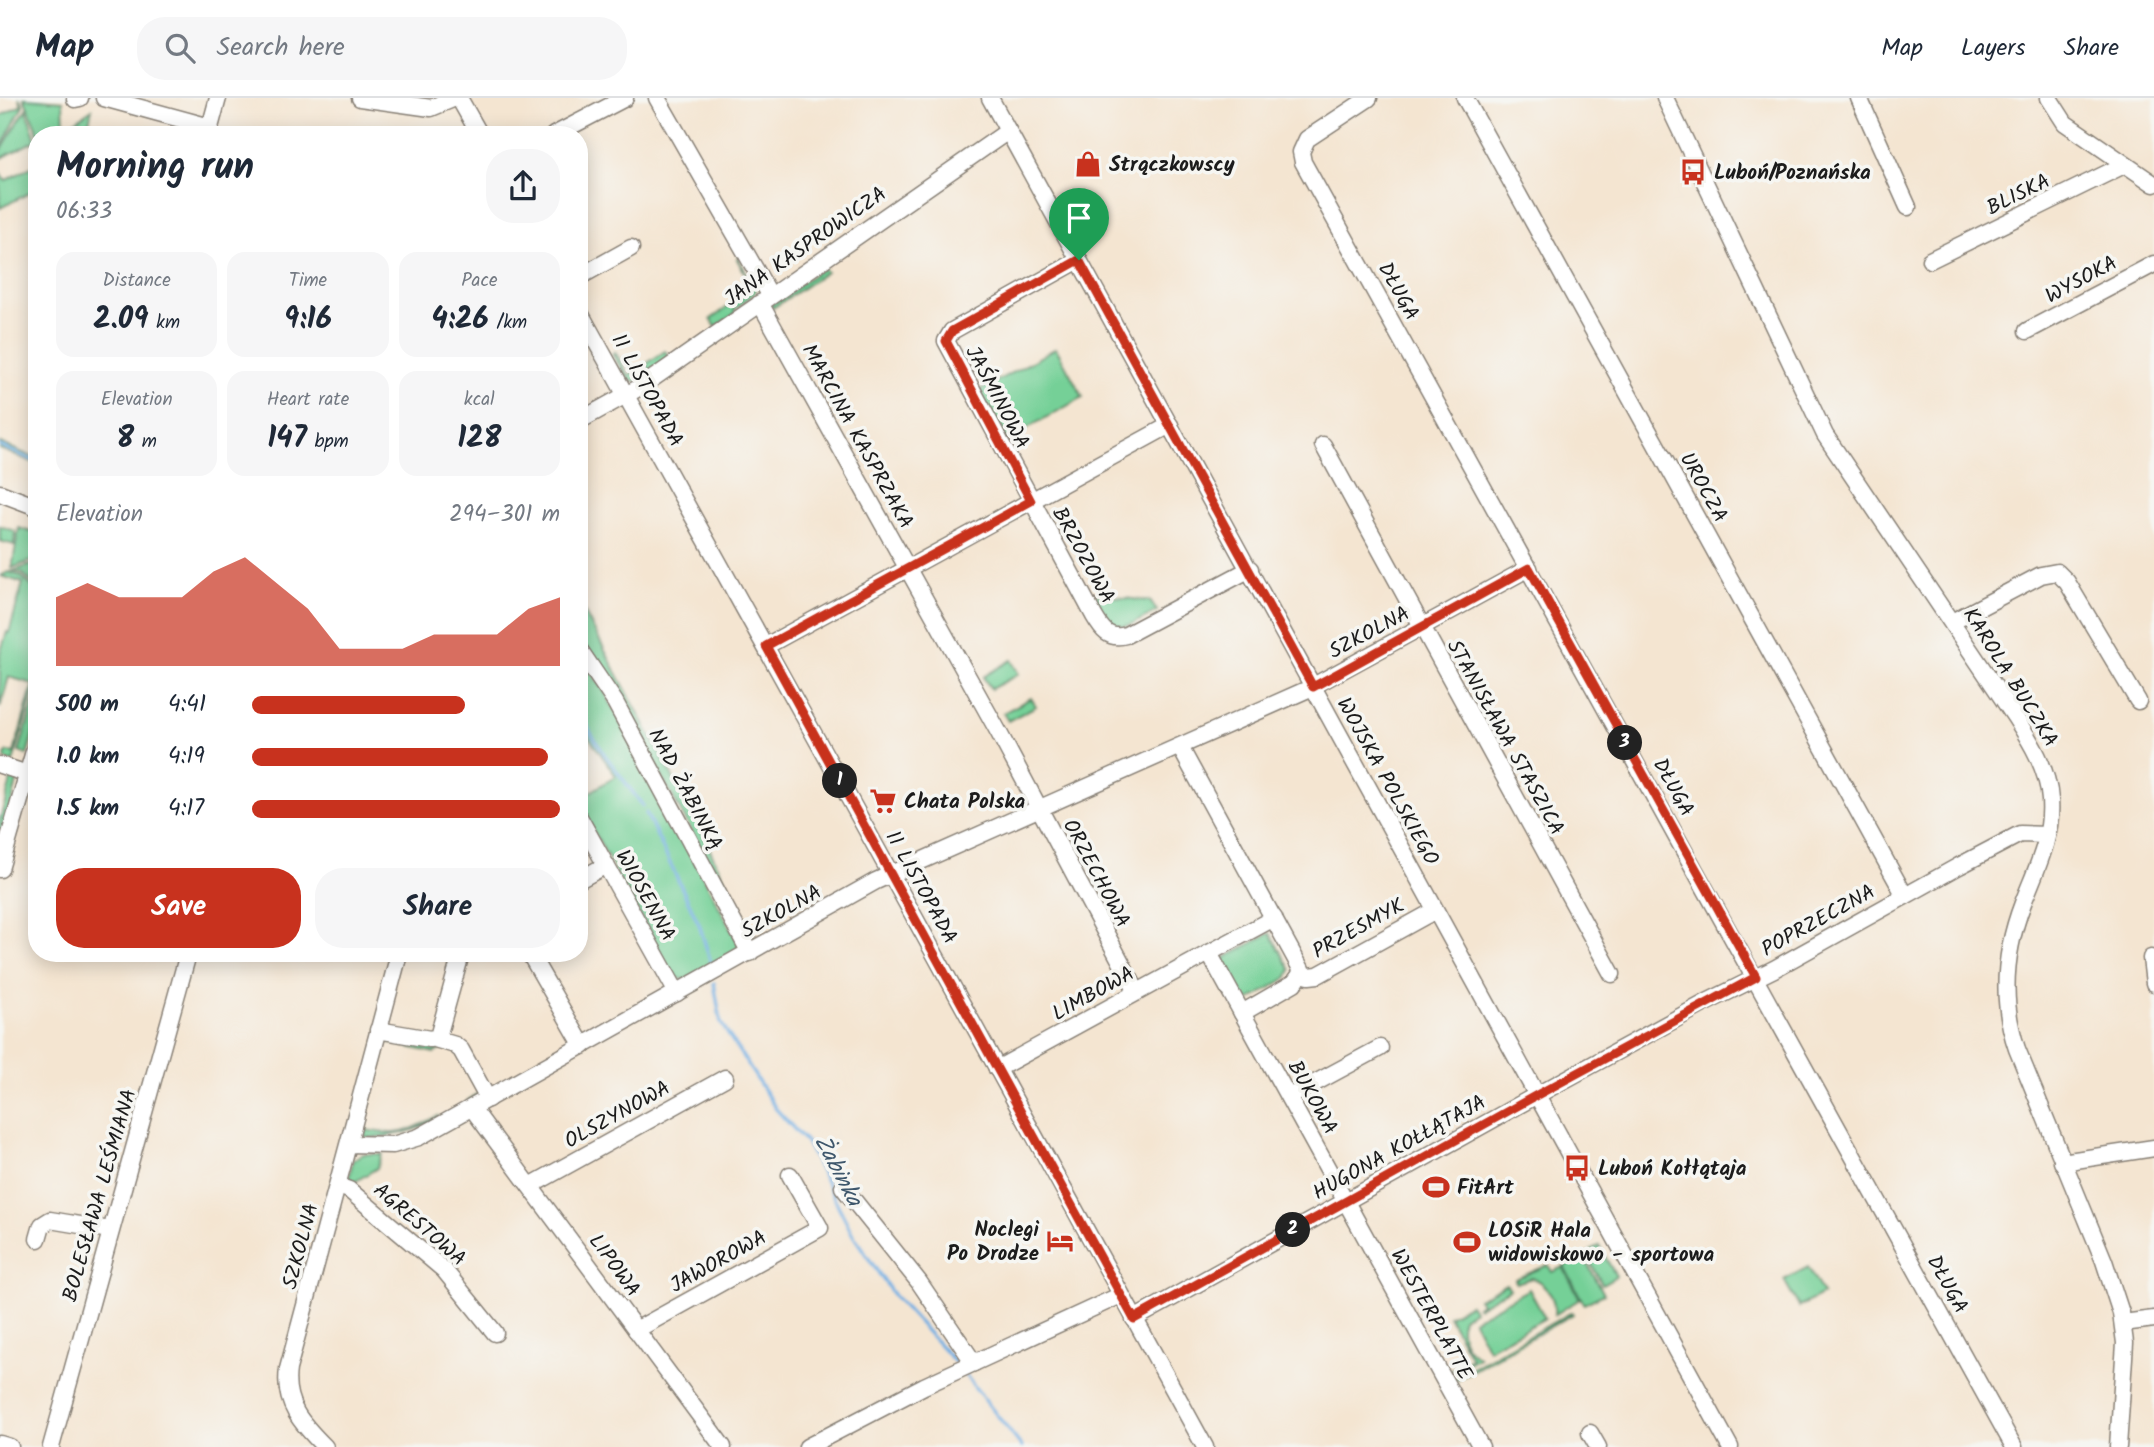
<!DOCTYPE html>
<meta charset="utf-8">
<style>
:root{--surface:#fff;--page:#f6f6f7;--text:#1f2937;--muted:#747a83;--line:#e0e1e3;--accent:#c8321e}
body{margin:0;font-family:Kalam,sans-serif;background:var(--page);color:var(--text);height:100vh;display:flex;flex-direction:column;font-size:26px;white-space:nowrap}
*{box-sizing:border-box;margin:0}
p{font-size:23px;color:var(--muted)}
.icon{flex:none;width:38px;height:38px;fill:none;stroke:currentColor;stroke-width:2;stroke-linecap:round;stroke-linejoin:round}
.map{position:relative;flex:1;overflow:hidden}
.panel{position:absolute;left:28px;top:28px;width:560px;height:836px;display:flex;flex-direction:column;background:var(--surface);border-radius:28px;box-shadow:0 4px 18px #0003}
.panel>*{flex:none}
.pin{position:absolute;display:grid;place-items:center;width:60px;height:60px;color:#fff;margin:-72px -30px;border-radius:50% 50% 50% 0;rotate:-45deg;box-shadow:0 0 7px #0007}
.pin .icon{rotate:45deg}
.km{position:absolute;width:35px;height:35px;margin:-18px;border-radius:50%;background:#222;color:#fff;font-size:19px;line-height:35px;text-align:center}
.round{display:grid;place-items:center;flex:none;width:74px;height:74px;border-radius:28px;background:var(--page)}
.headline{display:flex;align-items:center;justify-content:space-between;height:119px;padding:0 28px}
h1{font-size:38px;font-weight:600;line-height:52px}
.stats{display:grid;grid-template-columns:repeat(3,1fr);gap:10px;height:119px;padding:7px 28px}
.stats div{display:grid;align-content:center;border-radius:18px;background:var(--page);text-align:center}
.stats b{font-size:30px;font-weight:600}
.stats small{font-size:19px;font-weight:400}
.stats p{font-size:19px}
.chart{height:196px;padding:14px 28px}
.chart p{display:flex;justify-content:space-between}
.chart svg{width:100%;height:126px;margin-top:7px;fill:var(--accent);opacity:.7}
.action{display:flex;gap:14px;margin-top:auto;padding:14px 28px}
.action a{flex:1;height:80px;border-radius:28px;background:var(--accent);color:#fff;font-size:28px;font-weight:600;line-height:80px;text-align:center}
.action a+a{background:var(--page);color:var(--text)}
ul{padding:0 28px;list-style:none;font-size:23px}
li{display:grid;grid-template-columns:112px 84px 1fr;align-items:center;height:52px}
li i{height:18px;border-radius:9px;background:var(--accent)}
header{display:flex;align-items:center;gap:42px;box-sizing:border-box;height:98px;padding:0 35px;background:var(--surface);border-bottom:2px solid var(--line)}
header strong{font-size:33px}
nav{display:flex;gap:38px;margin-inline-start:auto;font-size:24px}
.search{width:490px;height:63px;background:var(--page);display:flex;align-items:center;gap:18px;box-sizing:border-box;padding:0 24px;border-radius:28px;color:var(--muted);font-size:26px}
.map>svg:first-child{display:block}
.green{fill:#75d097;stroke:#48765a;stroke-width:2}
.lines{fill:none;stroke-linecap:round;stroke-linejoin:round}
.stream{stroke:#71afe3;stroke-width:3.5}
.minor-casing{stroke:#888076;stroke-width:19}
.minor{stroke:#fff;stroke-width:16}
.route-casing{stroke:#fff;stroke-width:14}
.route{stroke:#c8321e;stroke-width:9}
.labels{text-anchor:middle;stroke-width:7;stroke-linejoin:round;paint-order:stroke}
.poi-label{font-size:21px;font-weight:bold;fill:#1c1c1c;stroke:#f6f6f2;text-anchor:start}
.street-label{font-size:21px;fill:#1c1c1c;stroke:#f6f6f2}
.water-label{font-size:23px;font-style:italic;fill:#3e576c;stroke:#f6f6f2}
</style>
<header>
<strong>Map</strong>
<div class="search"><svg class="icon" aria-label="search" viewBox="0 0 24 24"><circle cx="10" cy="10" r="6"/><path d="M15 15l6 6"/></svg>Search here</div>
<nav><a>Map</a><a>Layers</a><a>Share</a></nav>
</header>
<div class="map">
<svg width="2154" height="1349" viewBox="0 0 2154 1349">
<rect width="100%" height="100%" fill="#f6f6f2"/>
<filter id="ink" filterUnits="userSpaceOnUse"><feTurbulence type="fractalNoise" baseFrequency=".0143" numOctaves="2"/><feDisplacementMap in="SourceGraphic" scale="14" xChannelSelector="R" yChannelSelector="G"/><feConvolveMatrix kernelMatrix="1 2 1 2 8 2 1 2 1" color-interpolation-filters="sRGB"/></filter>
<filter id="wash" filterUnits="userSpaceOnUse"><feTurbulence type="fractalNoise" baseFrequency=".00686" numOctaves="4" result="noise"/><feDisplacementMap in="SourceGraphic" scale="28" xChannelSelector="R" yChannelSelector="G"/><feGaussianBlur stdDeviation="1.57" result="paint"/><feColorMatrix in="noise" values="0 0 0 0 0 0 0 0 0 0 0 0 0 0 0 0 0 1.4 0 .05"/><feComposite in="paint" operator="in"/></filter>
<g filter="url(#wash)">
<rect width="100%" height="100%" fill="#f4e5d1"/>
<g class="green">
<path d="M19 0 23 6 22 10 0 51V18L22 7Z"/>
<path d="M24 0 63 3 64 28 47 37H39Z"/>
<path d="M26 11 36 42 0 61V54Z"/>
<path d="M92 11 86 37H69L65 30Z"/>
<path d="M37 66V91L0 110V74L5 83Z"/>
<path d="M738 160 756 192 755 195 734 212 736 215 716 229 711 221 749 194 751 186 737 161Z"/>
<path d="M823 170 826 174 773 210 770 207Z"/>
<path d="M1056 250 1083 299 1006 342 979 293Z"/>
<path d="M665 253 671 261 652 275 646 266Z"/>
<path d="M615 254 629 277 644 267 649 274 636 283 629 282 612 256Z"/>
<path d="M0 345 37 361V366L0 351Z"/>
<path d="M0 428 15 433 14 447 0 443Z"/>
<path d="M19 430 37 436V461L12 470Z"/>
<path d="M37 465V489L22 475 13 473Z"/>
<path d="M8 474 21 478 37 493V581L13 664 6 662 5 657 8 654 14 655 33 586 9 579 0 610V555L7 534 9 535 23 485 1 478Z"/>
<path d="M1088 496 1150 503 1157 513C1116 536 1112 536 1088 496Z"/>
<path d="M579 504 696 723 753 840 750 839 613 590 579 543Z"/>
<path d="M579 558 603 591 739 846 737 853 685 882 678 880 675 881 579 707V701L616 678 579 625Z"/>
<path d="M1011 562 1019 576 991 591 983 579Z"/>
<path d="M37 593V623L27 657 19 654Z"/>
<path d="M1031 600 1036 608 1008 623 1003 615Z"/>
<path d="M13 675 18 680 0 751V722Z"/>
<path d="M1270 835 1291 872 1287 880 1246 904 1242 902 1221 862Z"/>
<path d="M391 938C405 941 448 944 458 953 467 962 474 980 480 992L481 996 467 1003 480 994 459 956 447 948 434 955 383 943 386 939Z"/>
<path d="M438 1018 439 1020C413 1034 397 1038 367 1040L361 1034V1028L366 1029V1032C401 1039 407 1034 438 1018Z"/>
<path d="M363 1056H382L377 1070 353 1085 349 1080 353 1062Z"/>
<path d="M1599 1148 1616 1178 1602 1186 1586 1156Z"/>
<path d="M1583 1158 1604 1196 1584 1206 1564 1168Z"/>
<path d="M1548 1167 1552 1174 1563 1169 1580 1201 1554 1217C1556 1200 1547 1186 1532 1180L1516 1185 1515 1181Z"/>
<path d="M1808 1169 1823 1196 1799 1209 1784 1182Z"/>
<path d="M1506 1186 1510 1191 1478 1209 1477 1208 1481 1205 1478 1201Z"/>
<path d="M1529 1191 1545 1220 1488 1251 1473 1222Z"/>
<path d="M1470 1206 1474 1212 1463 1220C1457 1235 1465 1251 1479 1259L1451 1274 1450 1272 1471 1260 1448 1218Z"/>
<path d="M1572 1214 1573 1216 1456 1282 1454 1280Z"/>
</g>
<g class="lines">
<g class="stream">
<path d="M0 348 37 364"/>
<path d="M579 608 589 632 605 657 643 708"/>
<path d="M646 715 699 826 711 865"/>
<path d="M714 885 721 925 776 1011 806 1044 853 1137 894 1198 955 1264"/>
<path d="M966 1278 1022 1349"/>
</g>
</g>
</g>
<g filter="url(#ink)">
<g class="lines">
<g class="minor-casing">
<g id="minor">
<path d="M104 0 210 29"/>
<path d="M360 0 431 10 455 0"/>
<path d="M459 0 480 37"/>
<path d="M657 0 770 197"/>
<path d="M990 0 1730 1349"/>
<path d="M1369 0 1307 41 1301 54 1303 64 2014 1349"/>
<path d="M1465 0 1905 798"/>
<path d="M1665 0 1825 337 2015 619C2031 644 2048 671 2050 702 2053 739 2036 771 2023 805 2005 852 2000 902 2017 951L2104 1163 2121 1215 2125 1245 2118 1349"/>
<path d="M1859 0 1908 109"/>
<path d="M2049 0 2065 25 2154 86"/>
<path d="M75 1 80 0"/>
<path d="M208 37 218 0"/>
<path d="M554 37 625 0"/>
<path d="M1079 162 952 233 946 243 1094 518C1102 532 1109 542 1126 537L1250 471"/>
<path d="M1930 162 2124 67"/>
<path d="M579 179 631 150"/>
<path d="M760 205 998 633 1137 894"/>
<path d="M579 213 832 669 1205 1349"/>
<path d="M2027 233 2154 166"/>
<path d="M579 323 642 288 1008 33"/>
<path d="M1323 347 1612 876"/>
<path d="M0 395 37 409"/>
<path d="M1952 524 2041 477 2057 474 2067 484 2138 603"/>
<path d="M766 548 1170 327"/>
<path d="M579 551 615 604 750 855"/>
<path d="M1180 649 1301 871 1300 877 1294 885 1242 915"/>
<path d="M0 667 28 676"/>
<path d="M579 719 677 895"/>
<path d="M0 771 37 643"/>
<path d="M579 782 606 767"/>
<path d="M1274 820 1209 855 1481 1349"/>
<path d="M530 856 583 948"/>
<path d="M2151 860 2154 885"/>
<path d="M1301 876 1309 878 1318 877 1434 813"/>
<path d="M378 932 430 941 438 939 461 856"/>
<path d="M435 941 455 947 461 952 488 1001"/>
<path d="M997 971 1209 855"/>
<path d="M1289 999 1380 950"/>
<path d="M472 1010 723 1349"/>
<path d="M349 1046 393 1047 419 1039 876 783 1306 592 1529 470"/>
<path d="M2062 1064 2154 1050"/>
<path d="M338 1088 349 1092 444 1172 495 1235"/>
<path d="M530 1088 725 980"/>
<path d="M843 1089 919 1184 974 1265"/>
<path d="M38 1141 42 1127 50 1122 110 1132"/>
<path d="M1134 1221 1537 997 1707 904 1774 871 1959 768 2020 736 2047 737"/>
<path d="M2123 1225 2154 1221"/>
<path d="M636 1232 820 1130 790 1077"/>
<path d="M1590 1335 1598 1349"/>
<path d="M0 1346 10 1349"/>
<path d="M51 1349 188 856"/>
<path d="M325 1349C302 1326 283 1306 288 1271L399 856"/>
<path d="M807 1349 924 1288 1121 1197"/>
</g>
</g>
<use href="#minor" class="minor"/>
</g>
</g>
<g class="lines" filter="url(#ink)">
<g class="route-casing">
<path id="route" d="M1079 162 1313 589 1529 470 1756 879 1537 997 1134 1221 766 548 1031 403 946 243 952 233Z"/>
</g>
<use href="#route" class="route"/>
</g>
<defs>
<g id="shop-bare" transform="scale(2.1)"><path d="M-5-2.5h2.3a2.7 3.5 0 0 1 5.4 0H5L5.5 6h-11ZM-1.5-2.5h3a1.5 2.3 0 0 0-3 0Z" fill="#c8321e" stroke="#f6f6f2" stroke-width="2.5" paint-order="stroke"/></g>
<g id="bus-bare" transform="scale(2.1)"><path d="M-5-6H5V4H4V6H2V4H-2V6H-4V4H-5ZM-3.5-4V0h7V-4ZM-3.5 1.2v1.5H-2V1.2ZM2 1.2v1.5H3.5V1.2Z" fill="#c8321e" stroke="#f6f6f2" stroke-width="2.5" paint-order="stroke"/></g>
<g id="supermarket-bare" transform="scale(2.1)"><path d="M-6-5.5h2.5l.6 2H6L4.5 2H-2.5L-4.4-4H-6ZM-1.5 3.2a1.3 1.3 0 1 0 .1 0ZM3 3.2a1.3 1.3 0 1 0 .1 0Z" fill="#c8321e" stroke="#f6f6f2" stroke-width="2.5" paint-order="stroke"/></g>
<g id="stadium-bare" transform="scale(2.1)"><path d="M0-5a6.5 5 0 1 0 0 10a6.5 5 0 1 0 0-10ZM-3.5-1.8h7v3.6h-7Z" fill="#c8321e" stroke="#f6f6f2" stroke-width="2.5" paint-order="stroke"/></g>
<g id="hotel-bare" transform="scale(2.1)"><path d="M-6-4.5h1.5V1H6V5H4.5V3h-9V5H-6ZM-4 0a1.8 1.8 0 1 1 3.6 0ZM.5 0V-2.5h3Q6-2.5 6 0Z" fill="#c8321e" stroke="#f6f6f2" stroke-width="2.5" paint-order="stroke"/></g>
</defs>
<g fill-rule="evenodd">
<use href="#shop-bare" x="1088" y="66"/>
<use href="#bus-bare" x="1693" y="74"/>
<use href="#supermarket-bare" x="883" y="703"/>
<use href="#bus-bare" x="1577" y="1070"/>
<use href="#stadium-bare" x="1436" y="1089"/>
<use href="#hotel-bare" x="1060" y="1143"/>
<use href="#stadium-bare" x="1467" y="1144"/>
</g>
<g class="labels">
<g class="poi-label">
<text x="1109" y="73">Strączkowscy</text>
<text x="1714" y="81">Luboń/Poznańska</text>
<text x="904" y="710">Chata Polska</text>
<text x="1598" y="1077">Luboń Kołłątaja</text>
<text x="1457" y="1096">FitArt</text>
<text x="1039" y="1138" text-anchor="end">Noclegi<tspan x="1039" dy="24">Po Drodze</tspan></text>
<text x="1488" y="1139">LOSiR Hala<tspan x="1488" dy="24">widowiskowo - sportowa</tspan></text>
</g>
<g class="street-label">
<text transform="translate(2018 96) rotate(-26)" y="7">BLISKA</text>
<text transform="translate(805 148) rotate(-35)" y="7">JANA KASPROWICZA</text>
<text transform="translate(2081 181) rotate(-28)" y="7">WYSOKA</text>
<text transform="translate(1399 193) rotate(61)" y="7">DŁUGA</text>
<text transform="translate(648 292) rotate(61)" y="7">11 LISTOPADA</text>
<text transform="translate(998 299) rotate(62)" y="7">JAŚMINOWA</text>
<text transform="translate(858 338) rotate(61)" y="7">MARCINA KASPRZAKA</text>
<text transform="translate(1704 389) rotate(61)" y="7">UROCZA</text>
<text transform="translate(1084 457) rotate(61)" y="7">BRZOZOWA</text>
<text transform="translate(1369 534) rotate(-28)" y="7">SZKOLNA</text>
<text transform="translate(2011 579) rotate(58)" y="7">KAROLA BUCZKA</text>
<text transform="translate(1506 639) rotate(61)" y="7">STANISŁAWA STASZICA</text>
<text transform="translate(1388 683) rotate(61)" y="7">WOJSKA POLSKIEGO</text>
<text transform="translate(1674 689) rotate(61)" y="7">DŁUGA</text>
<text transform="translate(686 691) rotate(62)" y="7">NAD ŻABINKĄ</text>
<text transform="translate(1097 775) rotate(62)" y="7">ORZECHOWA</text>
<text transform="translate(922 789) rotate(61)" y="7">11 LISTOPADA</text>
<text transform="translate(646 797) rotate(61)" y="7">WIOSENNA</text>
<text transform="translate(781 813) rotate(-29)" y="7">SZKOLNA</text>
<text transform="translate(1818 822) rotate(-29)" y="7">POPRZECZNA</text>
<text transform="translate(1358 830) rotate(-29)" y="7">PRZESMYK</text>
<text transform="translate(1093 895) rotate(-29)" y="7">LIMBOWA</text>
<text transform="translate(1313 999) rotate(61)" y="7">BUKOWA</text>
<text transform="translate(617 1016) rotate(-29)" y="7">OLSZYNOWA</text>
<text transform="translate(1399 1049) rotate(-29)" y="7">HUGONA KOŁŁĄTAJA</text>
<text transform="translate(99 1097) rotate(-74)" y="7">BOLESŁAWA LEŚMIANA</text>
<text transform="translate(420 1126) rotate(41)" y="7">AGRESTOWA</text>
<text transform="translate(300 1148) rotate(-75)" y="7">SZKOLNA</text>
<text transform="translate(718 1163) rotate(-29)" y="7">JAWOROWA</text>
<text transform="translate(615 1167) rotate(54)" y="7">LIPOWA</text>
<text transform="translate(1948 1186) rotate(61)" y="7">DŁUGA</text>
<text transform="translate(1432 1216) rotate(61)" y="7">WESTERPLATTE</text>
</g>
<g class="water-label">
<text transform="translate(839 1072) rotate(62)" y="8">Żabinka</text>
</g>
</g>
</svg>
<div class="pin" style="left:1079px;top:162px;background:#1e9e55"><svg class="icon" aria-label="arrive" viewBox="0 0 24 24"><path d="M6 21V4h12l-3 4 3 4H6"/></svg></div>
<b class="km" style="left:840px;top:683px">1</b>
<b class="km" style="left:1293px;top:1132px">2</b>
<b class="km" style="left:1625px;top:645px">3</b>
<section class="panel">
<div class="headline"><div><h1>Morning run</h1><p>06:33</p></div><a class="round"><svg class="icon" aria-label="share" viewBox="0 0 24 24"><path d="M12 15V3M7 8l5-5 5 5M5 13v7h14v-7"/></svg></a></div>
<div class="stats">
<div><p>Distance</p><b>2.09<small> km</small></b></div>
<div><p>Time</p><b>9:16</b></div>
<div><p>Pace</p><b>4:26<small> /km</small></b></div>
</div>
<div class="stats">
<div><p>Elevation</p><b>8<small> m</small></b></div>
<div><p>Heart rate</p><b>147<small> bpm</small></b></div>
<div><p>kcal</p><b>128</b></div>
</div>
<div class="chart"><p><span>Elevation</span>294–301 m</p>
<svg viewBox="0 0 160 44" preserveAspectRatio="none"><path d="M0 44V20L10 15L20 20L30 20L40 20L50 11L60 6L70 15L80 24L90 38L100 38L110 38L120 33L130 33L140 33L150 24L160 20V44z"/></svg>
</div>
<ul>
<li><b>500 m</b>4:41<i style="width:69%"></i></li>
<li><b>1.0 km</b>4:19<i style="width:96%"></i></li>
<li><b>1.5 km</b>4:17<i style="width:100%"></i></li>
</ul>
<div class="action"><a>Save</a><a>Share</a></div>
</section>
</div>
